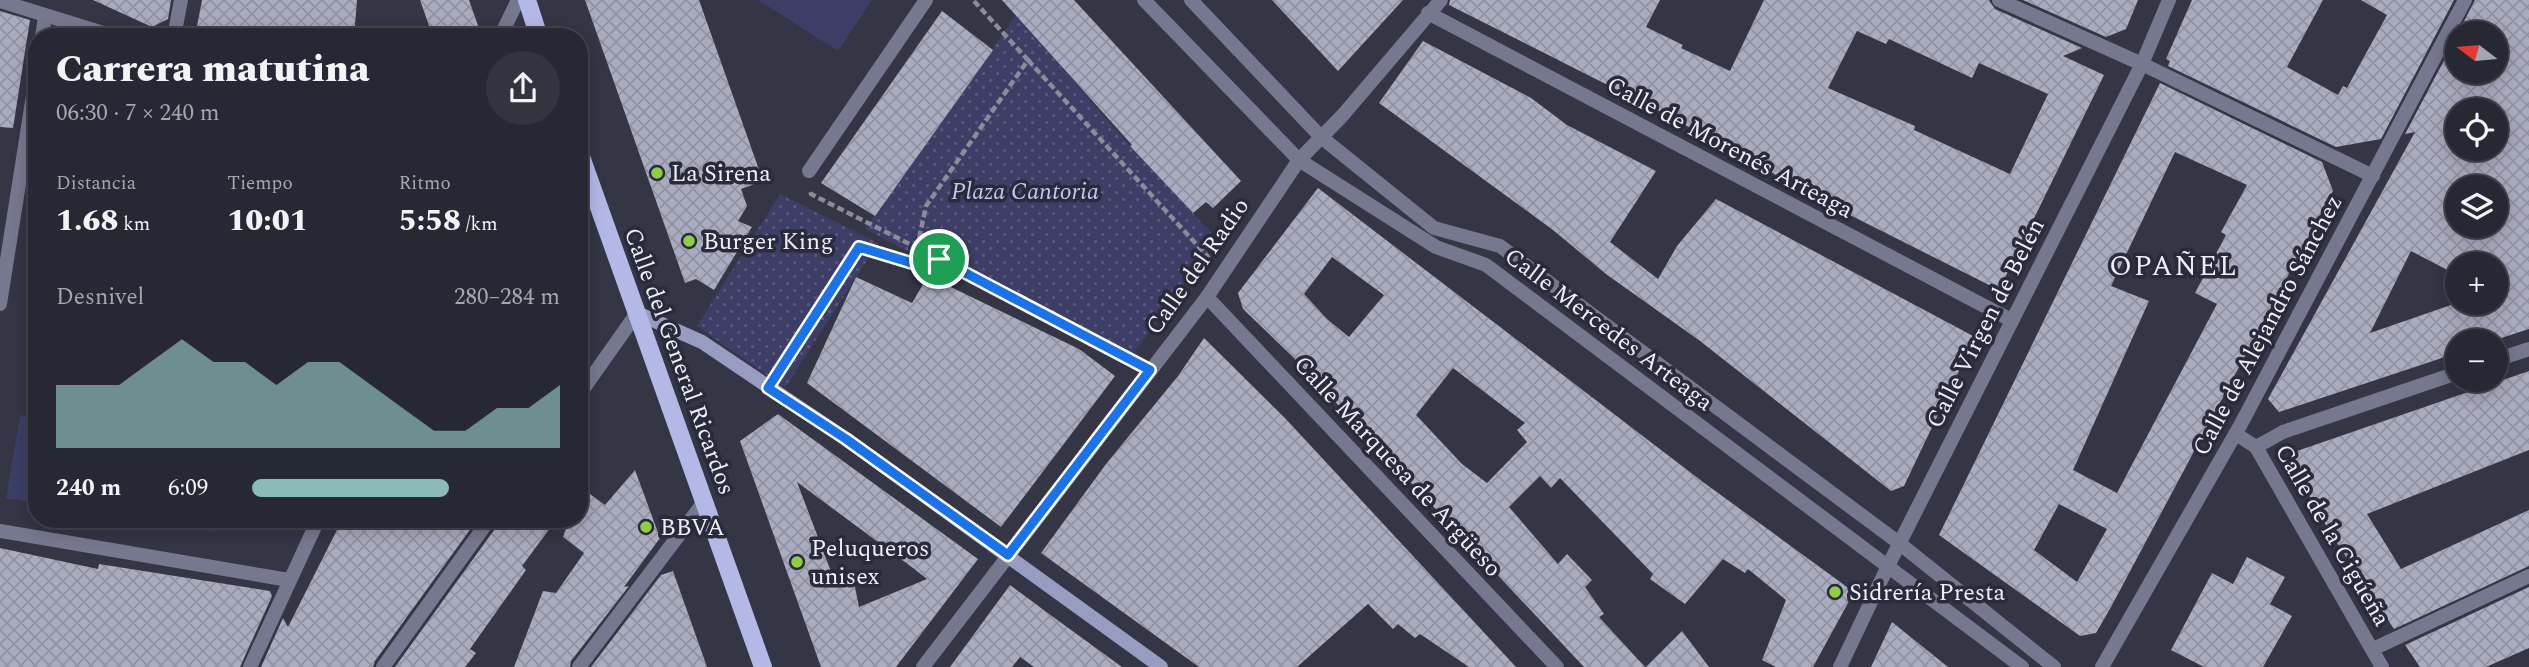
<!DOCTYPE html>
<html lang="es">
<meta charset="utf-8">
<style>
:root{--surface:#272834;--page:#333440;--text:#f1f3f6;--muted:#a4a6ac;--line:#43444f;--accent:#8bbbb9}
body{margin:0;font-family:Spectral,serif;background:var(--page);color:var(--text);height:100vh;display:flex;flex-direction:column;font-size:26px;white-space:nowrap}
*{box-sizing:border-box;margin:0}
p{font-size:23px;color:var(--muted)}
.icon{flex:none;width:38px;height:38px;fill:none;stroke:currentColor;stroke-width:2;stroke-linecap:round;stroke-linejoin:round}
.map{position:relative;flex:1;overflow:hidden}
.sheet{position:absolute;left:28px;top:28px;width:560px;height:500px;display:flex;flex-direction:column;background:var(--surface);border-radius:28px;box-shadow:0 4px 18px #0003,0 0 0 2px var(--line)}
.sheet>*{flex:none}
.needle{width:46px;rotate:286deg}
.buttons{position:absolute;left:2445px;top:21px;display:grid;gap:14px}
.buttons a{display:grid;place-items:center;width:63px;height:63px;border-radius:50%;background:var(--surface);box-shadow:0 4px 18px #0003,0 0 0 2px var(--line);font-size:35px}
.pin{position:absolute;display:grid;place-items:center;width:60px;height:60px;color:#fff;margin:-30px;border:4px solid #fff;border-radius:50%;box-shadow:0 2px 7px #0007}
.round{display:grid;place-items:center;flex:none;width:74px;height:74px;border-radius:37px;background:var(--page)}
.headline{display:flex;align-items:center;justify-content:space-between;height:119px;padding:0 28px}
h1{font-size:38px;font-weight:800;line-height:52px}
.stats{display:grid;grid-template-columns:repeat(3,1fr);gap:10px;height:119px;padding:7px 28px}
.stats div{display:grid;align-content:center}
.stats b{font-size:30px;font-weight:800}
.stats small{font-size:19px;font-weight:400}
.stats p{font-size:19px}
.chart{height:196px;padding:14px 28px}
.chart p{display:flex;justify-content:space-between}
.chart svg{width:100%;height:126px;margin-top:7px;fill:var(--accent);opacity:.7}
ul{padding:0 28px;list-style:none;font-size:23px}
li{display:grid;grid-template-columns:112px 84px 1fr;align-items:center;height:52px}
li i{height:18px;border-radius:9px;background:var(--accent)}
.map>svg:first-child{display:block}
.grass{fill:url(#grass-dots)}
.pitch{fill:#3c3e66}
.building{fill:url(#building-cross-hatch);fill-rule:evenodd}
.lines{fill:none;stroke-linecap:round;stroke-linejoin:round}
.path{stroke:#8b8c99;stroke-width:4.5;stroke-dasharray:7 3.5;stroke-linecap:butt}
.street{stroke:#76788f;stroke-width:14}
.secondary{stroke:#999cc1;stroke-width:14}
.primary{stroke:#b4b8e7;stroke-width:18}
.route-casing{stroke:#fff;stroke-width:14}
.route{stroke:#1a73e8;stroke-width:9}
.poi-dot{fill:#8ece43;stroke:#2a2b3a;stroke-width:2.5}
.labels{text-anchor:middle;stroke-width:7;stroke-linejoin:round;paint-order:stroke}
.street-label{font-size:24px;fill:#edeef8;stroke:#2a2b3a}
.poi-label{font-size:24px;fill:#edeef8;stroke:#2a2b3a;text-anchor:start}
.park-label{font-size:24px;font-style:italic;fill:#c1c6f4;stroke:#2a2b3a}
.quarter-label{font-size:28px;letter-spacing:2px;fill:#edeef8;stroke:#2a2b3a}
</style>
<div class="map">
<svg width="2529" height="667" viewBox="0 0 2529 667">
<defs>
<pattern id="grass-dots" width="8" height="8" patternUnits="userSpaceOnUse" patternTransform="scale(1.75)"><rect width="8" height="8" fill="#3c3e66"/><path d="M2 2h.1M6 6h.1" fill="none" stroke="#585a7d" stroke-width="1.8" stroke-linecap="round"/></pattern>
<pattern id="building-cross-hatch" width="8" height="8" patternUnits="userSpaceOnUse" patternTransform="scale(1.75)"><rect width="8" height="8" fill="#a9abbe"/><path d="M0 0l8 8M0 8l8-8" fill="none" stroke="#9092a1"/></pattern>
</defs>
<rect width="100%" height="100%" fill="#343545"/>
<g class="grass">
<path d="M1016 15 1130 146 1217 239 1125 365 865 229Z"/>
<path d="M780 194 878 243 785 388 697 326Z"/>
</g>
<g class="pitch">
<path d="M758 0H872L838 51Z"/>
<path d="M20 415 37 418V503L6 498Z"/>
<path d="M141 520H217L215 532Z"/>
</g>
<g class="building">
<path d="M93 0H171L168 19 152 27Z"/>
<path d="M202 0H357L354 37H195Z"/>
<path d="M420 0H469L482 37H433Z"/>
<path d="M585 0H699L763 181 741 189 747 206 738 221 752 227 714 290 696 279 685 283Z"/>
<path d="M1002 0H1074L1241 181 1213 208 1206 202 1193 213 1130 146 1132 145Z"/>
<path d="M1272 0H1403L1338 71Z"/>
<path d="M1450 0H1660L1646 27 1683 45 1681 48 1730 71 1764 0H1989L1995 9 2082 48 2063 56 2104 75 1999 290 1838 209 1665 114 1449 5ZM1857 31 1886 44 1889 39 1972 78 1979 63 2048 94 2010 174 1914 130 1915 126 1828 88Z"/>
<path d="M2023 0H2138L2126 29 2106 37Z"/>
<path d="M2192 0H2323L2287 67 2338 95 2343 86 2347 88 2387 15 2361 0H2454L2381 139 2336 147 2168 66 2170 61 2166 59Z"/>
<path d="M2475 0H2529V329L2492 341H2457V353L2279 412 2268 399 2415 132 2405 134 2457 36V72H2496V33H2458ZM2457 110H2496V149H2457ZM2457 187H2496V226H2457ZM2411 251 2457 275V264H2496V303H2457V296L2449 299 2451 305 2370 333Z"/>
<path d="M0 11 30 20 13 128 0 127Z"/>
<path d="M942 11 993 50 875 216 821 183Z"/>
<path d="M1423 41 1531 98 1567 125 1656 171 1610 242 1658 279 1677 246 1716 199 1975 337 1904 486 1891 491 1700 341 1606 274 1553 230 1379 103Z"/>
<path d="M2160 83 2322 162 2333 191 2111 607 2096 633 2080 636 1939 535ZM2175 152 2247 185 2221 232 2226 235 2195 293 2217 304 2117 493 2073 470 2149 301 2111 286ZM2059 504 2107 529 2077 582 2034 550Z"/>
<path d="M1318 188 1703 482 1854 592 1813 667H1776L1762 660 1786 600 1748 569 1745 573 1723 559 1685 604 1650 579 1653 574 1560 478 1551 488 1540 476 1509 507 1558 564 1567 554 1592 580 1585 587 1604 614 1599 617 1645 667H1584L1294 358 1243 309 1238 293ZM1332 257 1384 295 1349 337 1327 319 1304 294ZM1453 368 1525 423 1517 430 1527 442 1487 483 1462 464 1416 415Z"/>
<path d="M928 276 1079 349 1115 376 1001 527 807 383 856 277 912 303Z"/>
<path d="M1204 338 1284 417 1516 667H1469L1420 634 1415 638 1398 624 1393 629 1368 604 1297 667H1199L1041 553 1106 464 1178 376Z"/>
<path d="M2529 371V450L2367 514 2401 569 2529 510V566L2394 629 2331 534 2293 467 2297 451Z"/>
<path d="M778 414 978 559 896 667H821L740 441ZM797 482 913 568 927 579 859 607 853 577 835 582Z"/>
<path d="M635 470 660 538 624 587 629 586 571 661 570 667H514L543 591 556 593 584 553 563 537 569 520H579V486L605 505Z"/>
<path d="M342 520H477L375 661 373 667H261L283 618 288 627Z"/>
<path d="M498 520H556L522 566 526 570 470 649 476 653 465 667H395L497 526Z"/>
<path d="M0 548 98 569 99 564 270 591 272 596 240 667H0Z"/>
<path d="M2247 557 2285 577 2270 604 2292 616 2263 667H2204L2171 650 2212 573 2233 584Z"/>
<path d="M673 571 707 667H591L661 575Z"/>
<path d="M1010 585 1056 619 1122 667H1034L1020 657 1012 667H950Z"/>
<path d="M2529 587V648L2486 667H2420L2405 645Z"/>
<path d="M1892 622 1948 667H1871Z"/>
<path d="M1682 631 1709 667H1646Z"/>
</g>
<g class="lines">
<g class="path">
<path d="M1028 60 1209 258"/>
<path d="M917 248 926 206 1028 60 973 0"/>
<path d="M939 259 1133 361"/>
<path d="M779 372 859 247 935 270 939 259 811 194 810 190"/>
</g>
<g class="street">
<path d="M1144 0 1299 160 1436 247 1486 265 2022 667"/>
<path d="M1191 0 1321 137 1434 228 1500 246 1899 543 2054 667"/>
<path d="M1999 0 2142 64 2373 176"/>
<path d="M0 1 116 37"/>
<path d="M1428 13 2011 320"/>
<path d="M42 37 45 17"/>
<path d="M174 37 181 0"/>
<path d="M500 37 518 0"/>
<path d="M809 171 926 0"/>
<path d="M1207 297 1557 667"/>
<path d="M0 304 37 70"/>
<path d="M2496 360 2529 349"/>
<path d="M579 395 637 313"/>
<path d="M2236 434 2256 447 2382 667"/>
<path d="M2256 447 2283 432 2457 373"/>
<path d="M0 531 289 580"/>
<path d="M2373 649 2529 576"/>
<path d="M250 667 318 520"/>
<path d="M383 667 489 520"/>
<path d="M579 667 704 502"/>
<path d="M923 667 1207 297 1299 160 1342 116 1441 0"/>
<path d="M1840 667 1888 566 2142 64 2169 0"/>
<path d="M2102 667 2241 424 2465 0"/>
</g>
<path class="secondary" d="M637 313 702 342 846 439 1161 667"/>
<g class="primary">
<path d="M527 0 539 37"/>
<path d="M579 151 763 667"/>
</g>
</g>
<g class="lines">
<g class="route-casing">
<path id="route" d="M859 247 935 270 939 259 1150 370 1008 555 846 439 768 388Z"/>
</g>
<use href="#route" class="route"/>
</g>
<g class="poi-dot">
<circle cx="657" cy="173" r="7"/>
<circle cx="689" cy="241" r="7"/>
<circle cx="646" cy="527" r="7"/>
<circle cx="797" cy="562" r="7"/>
<circle cx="1835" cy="592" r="7"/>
</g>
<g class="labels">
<g class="street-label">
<text transform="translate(1730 147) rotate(28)" y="8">Calle de Morenés Arteaga</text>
<text transform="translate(1197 266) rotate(-55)" y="8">Calle del Radio</text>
<text transform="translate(1985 323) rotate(-63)" y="8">Calle Virgen de Belén</text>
<text transform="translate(2267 325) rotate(-62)" y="8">Calle de Alejandro Sánchez</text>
<text transform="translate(1609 329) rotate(37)" y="8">Calle Mercedes Arteaga</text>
<text transform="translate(680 361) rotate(70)" y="8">Calle del General Ricardos</text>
<text transform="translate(1398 466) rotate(47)" y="8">Calle Marquesa de Argüeso</text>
<text transform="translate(2333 535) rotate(60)" y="8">Calle de la Cigúeña</text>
</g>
<g class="poi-label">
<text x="671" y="181">La Sirena</text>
<text x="703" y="249">Burger King</text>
<text x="660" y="535">BBVA</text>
<text x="811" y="556">Peluqueros<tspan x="811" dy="28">unisex</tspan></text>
<text x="1849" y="600">Sidrería Presta</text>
</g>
<g class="park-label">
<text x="1025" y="199">Plaza Cantoria</text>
</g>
<g class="quarter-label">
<text x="2174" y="275">OPAÑEL</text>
</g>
</g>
</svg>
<div class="buttons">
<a><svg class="needle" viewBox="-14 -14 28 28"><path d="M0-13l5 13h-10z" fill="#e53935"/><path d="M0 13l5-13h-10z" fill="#a4a6ac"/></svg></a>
<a><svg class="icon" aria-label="locate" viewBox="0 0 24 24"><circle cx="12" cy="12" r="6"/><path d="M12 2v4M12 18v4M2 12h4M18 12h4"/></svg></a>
<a><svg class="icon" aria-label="layers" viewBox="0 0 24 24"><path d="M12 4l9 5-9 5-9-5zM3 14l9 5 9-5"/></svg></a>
<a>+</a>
<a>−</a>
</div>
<div class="pin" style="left:939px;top:259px;background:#1e9e55"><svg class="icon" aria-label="arrive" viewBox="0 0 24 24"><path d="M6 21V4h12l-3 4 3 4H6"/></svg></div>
<section class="sheet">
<div class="headline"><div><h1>Carrera matutina</h1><p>06:30 · 7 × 240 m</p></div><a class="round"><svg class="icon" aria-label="share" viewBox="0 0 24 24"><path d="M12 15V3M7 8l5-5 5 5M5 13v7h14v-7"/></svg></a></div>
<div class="stats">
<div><p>Distancia</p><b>1.68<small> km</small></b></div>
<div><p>Tiempo</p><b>10:01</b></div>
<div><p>Ritmo</p><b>5:58<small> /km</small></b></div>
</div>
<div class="chart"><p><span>Desnivel</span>280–284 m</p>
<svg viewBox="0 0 160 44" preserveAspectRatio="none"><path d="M0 44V22L10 22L20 22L30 14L40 6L50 14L60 14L70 22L80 14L90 14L100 22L110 30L120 38L130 38L140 30L150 30L160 22V44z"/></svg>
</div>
<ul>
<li><b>240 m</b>6:09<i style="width:64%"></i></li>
</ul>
</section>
</div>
